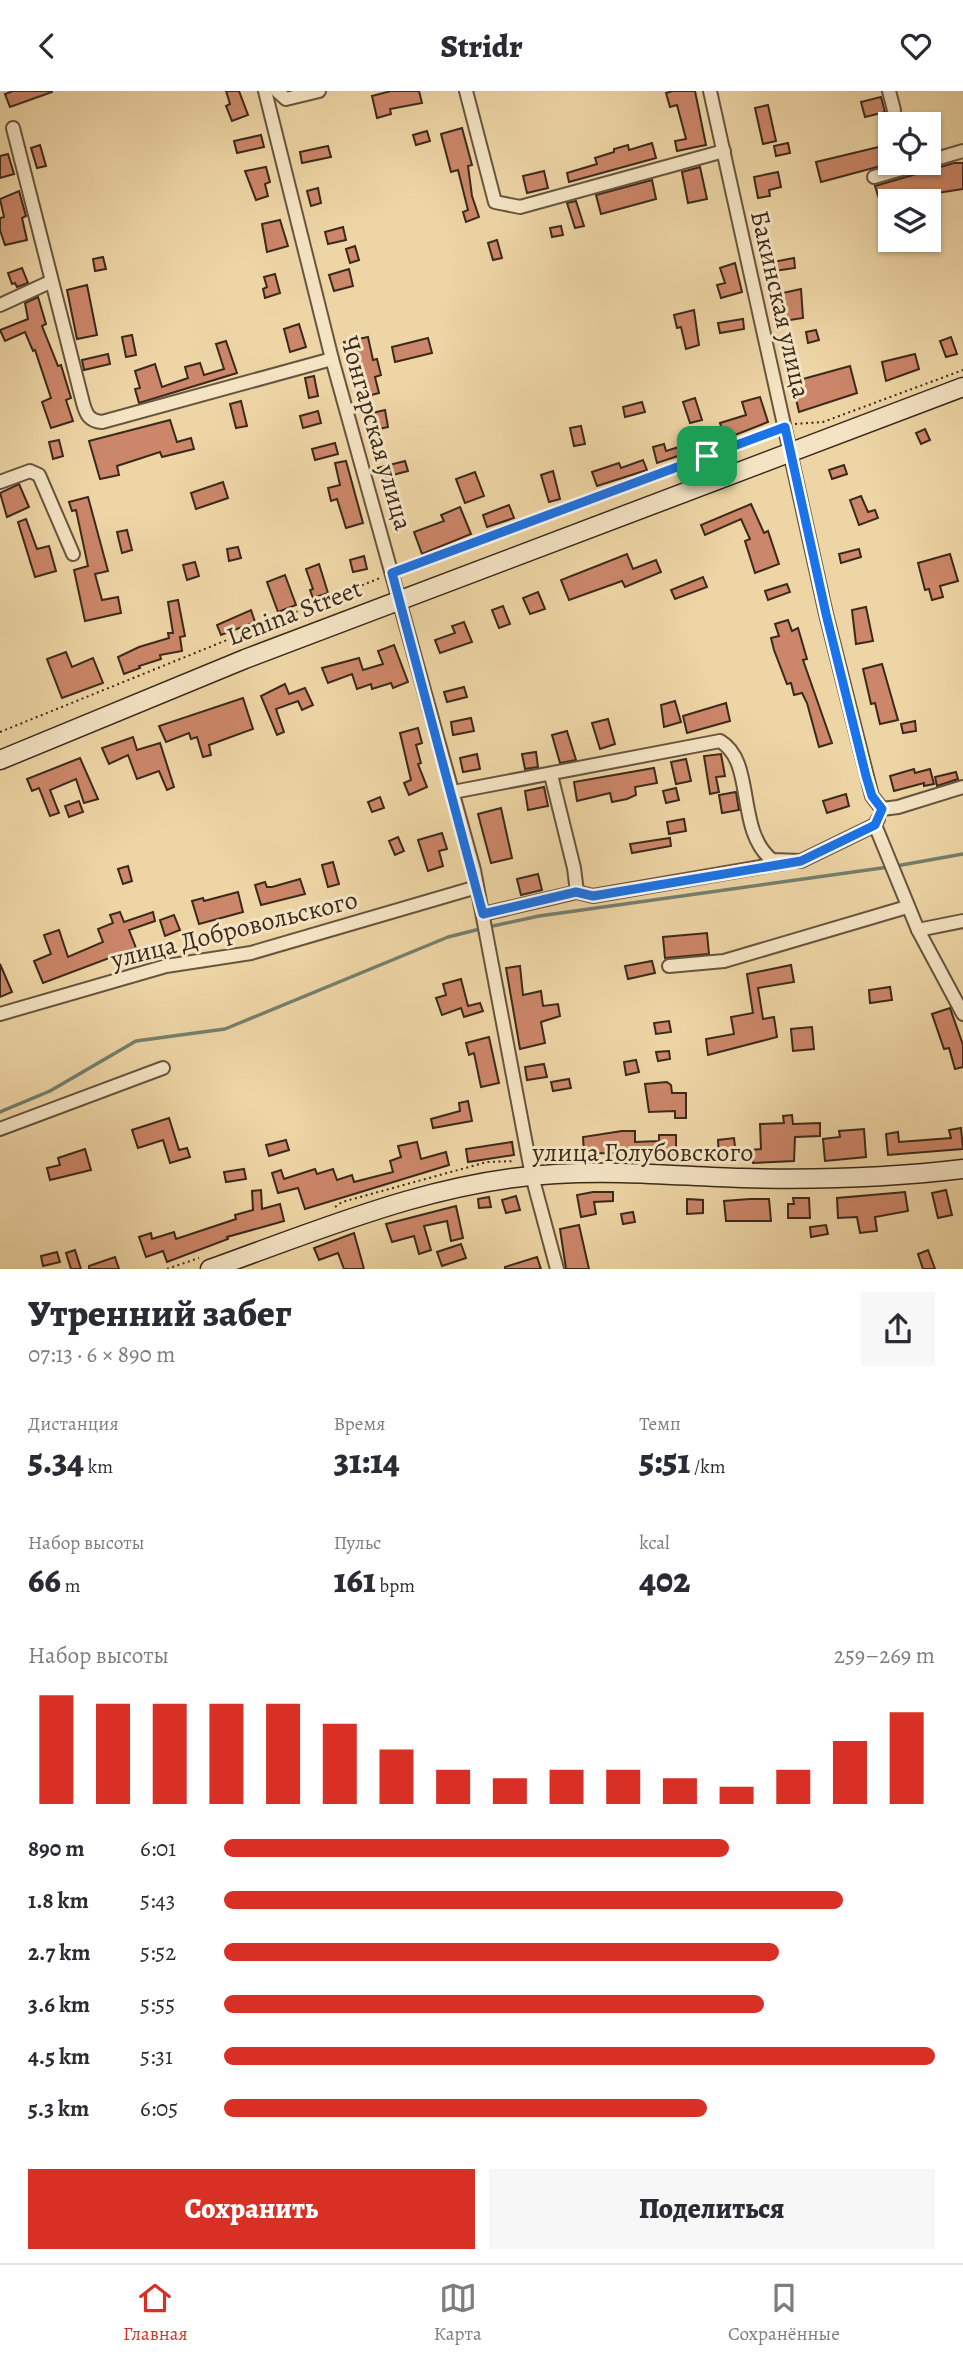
<!DOCTYPE html>
<html lang="ru">
<meta charset="utf-8">
<style>
:root{--surface:#fff;--page:#f7f7f7;--text:#2b2b33;--muted:#7c7c81;--line:#e1e1e2;--accent:#d93025}
body{margin:0;font-family:Alegreya,serif;background:var(--page);color:var(--text);height:100vh;display:flex;flex-direction:column;font-size:26px;white-space:nowrap}
*{box-sizing:border-box;margin:0}
p{font-size:23px;color:var(--muted)}
.icon{flex:none;width:38px;height:38px;fill:none;stroke:currentColor;stroke-width:2;stroke-linecap:round;stroke-linejoin:round}
.map{position:relative;height:1178px;overflow:hidden}
.drawer{display:flex;flex-direction:column;background:var(--surface);flex:1}
.drawer>*{flex:none}
.tools{position:absolute;left:878px;top:21px;display:grid;gap:14px}
.tools a{display:grid;place-items:center;width:63px;height:63px;border-radius:0px;background:var(--surface);box-shadow:0 2px 5px #0004;font-size:35px}
.pin{position:absolute;display:grid;place-items:center;width:60px;height:60px;color:#fff;margin:-30px;border-radius:14px;box-shadow:0 4px 10px #0006}
.round{display:grid;place-items:center;flex:none;width:74px;height:74px;border-radius:0px;background:var(--page)}
.overview{display:flex;align-items:center;justify-content:space-between;height:119px;padding:0 28px}
h1{font-size:38px;font-weight:800;line-height:52px}
.figures{display:grid;grid-template-columns:repeat(3,1fr);gap:10px;height:119px;padding:7px 28px}
.figures div{display:grid;align-content:center}
.figures b{font-size:35px;font-weight:800}
.figures small{font-size:19px;font-weight:400}
.figures p{font-size:19px}
.chart{height:196px;padding:14px 28px}
.chart p{display:flex;justify-content:space-between}
.chart svg{width:100%;height:126px;margin-top:7px;stroke:var(--accent);stroke-width:6}
.action{display:flex;gap:14px;margin-top:auto;padding:14px 28px}
.action a{flex:1;height:80px;border-radius:0px;background:var(--accent);color:#fff;font-size:28px;font-weight:800;line-height:80px;text-align:center}
.action a+a{background:var(--page);color:var(--text)}
ul{padding:0 28px;list-style:none;font-size:23px}
li{display:grid;grid-template-columns:112px 84px 1fr;align-items:center;height:52px}
li i{height:18px;border-radius:9px;background:var(--accent)}
header{display:flex;justify-content:space-between;align-items:center;height:91px;padding:0 28px;background:var(--surface);font-size:32px;font-weight:800}
.tab-bar{display:flex;justify-content:space-around;align-items:center;height:98px;border-top:2px solid var(--line);background:var(--surface);font-size:19px;color:var(--muted)}
.tab-bar a{display:grid;justify-items:center;gap:4px}
.tab-bar .current{color:var(--accent)}
.map>svg:first-child{display:block}
.lines{fill:none;stroke-linecap:round;stroke-linejoin:round}
.stream{stroke:#73806d;stroke-width:3.5}
.building{fill:#cc8669;stroke:#3b2a1b;stroke-width:2}
.street-casing{stroke:#68553e;stroke-width:16}
.secondary-casing{stroke:#3b2a1b;stroke-width:21}
.path{stroke:#3b2a1b;stroke-width:2;stroke-dasharray:2 3.5;stroke-linecap:butt}
.street{stroke:#f4e4c4;stroke-width:12}
.secondary{stroke:#f4e4c4;stroke-width:18}
.route-casing{stroke:#fff;stroke-width:14}
.route{stroke:#1a73e8;stroke-width:9}
.labels{text-anchor:middle;stroke-width:6;stroke-linejoin:round;paint-order:stroke}
.street-label{font-size:26px;fill:#3b2a1b;stroke:#f4e4c4}
</style>
<header><svg class="icon" aria-label="back" viewBox="0 0 24 24"><path d="M15 5l-7 7 7 7"/></svg>Stridr<svg class="icon" aria-label="heart" viewBox="0 0 24 24"><path d="M12 20l-8-8c-3-5 5-10 8-4 3-6 11-1 8 4z"/></svg></header>
<div class="map">
<svg width="963" height="1178" viewBox="0 0 963 1178">
<rect width="100%" height="100%" fill="#eed5a5"/>
<filter id="stains"><feTurbulence type="fractalNoise" baseFrequency=".00286" numOctaves="4"/><feColorMatrix values="0 0 0 0 .2 0 0 0 0 .09 0 0 0 0 .02 0 0 0 .5 -.17"/></filter>
<radialGradient id="worn" r=".72"><stop offset=".6" stop-color="#630" stop-opacity="0"/><stop offset="1" stop-color="#630" stop-opacity=".3"/></radialGradient>
<g class="lines">
<g class="stream">
<path d="M896 775 963 763"/>
<path d="M488 836 539 825 889 776"/>
<path d="M0 1021 50 1000 136 950 225 938 448 846 480 838"/>
</g>
</g>
<g class="building">
<path d="M13 0H52V1L10 16 5 3Z"/>
<path d="M226 0H239L248 24 232 30 226 15 230 13Z"/>
<path d="M391 0H419L422 12 390 18 391 23 377 27 372 5Z"/>
<path d="M673 0H695L706 54 677 60 675 50 686 48 677 14 670 16 666 2Z"/>
<path d="M881 6 885 21 865 26 861 11Z"/>
<path d="M768 14 776 50 763 53 755 17Z"/>
<path d="M462 37 472 74 468 75 472 105 479 126 466 131 463 121 468 119 458 79 451 81 441 43Z"/>
<path d="M427 40 430 50 416 54 413 44Z"/>
<path d="M261 44 264 56 237 62 234 50Z"/>
<path d="M652 52 656 67 569 91 567 82 597 73 595 67 614 61V58L628 54 629 59Z"/>
<path d="M788 52 790 62 776 65 774 55Z"/>
<path d="M891 53 892 72 821 91 816 71Z"/>
<path d="M40 54 46 75 37 77 31 57Z"/>
<path d="M328 55 331 66 302 72 300 61Z"/>
<path d="M8 63 14 83 0 87V65Z"/>
<path d="M954 72H963V98L880 111 875 95Z"/>
<path d="M266 76 270 91 265 93 268 105 256 109 245 80Z"/>
<path d="M700 76 707 108 688 112 682 81Z"/>
<path d="M544 80 548 97 527 102 523 85Z"/>
<path d="M778 81 781 96 769 99 770 105 758 107 754 86Z"/>
<path d="M652 89 656 108 601 123 596 104Z"/>
<path d="M318 97 321 112 311 115 307 100Z"/>
<path d="M19 100 26 125 22 127 27 149 5 154 0 139V127L4 126 0 108Z"/>
<path d="M576 110 584 135 575 137 567 112Z"/>
<path d="M280 129 288 155 267 161 262 133Z"/>
<path d="M561 135 563 144 552 146 550 137Z"/>
<path d="M343 136 346 149 328 153 325 141Z"/>
<path d="M497 149 502 167 493 169 488 152Z"/>
<path d="M355 155 359 169 350 172 346 158Z"/>
<path d="M103 166 106 178 95 180 93 168Z"/>
<path d="M794 167 795 177 774 180 773 171Z"/>
<path d="M735 172 742 201 721 207 717 194 725 192 720 177Z"/>
<path d="M22 177 28 192 17 196 15 192 12 193 8 182Z"/>
<path d="M349 178 353 195 334 200 329 184Z"/>
<path d="M275 183 280 202 265 207 263 198 267 196 264 186Z"/>
<path d="M87 194 97 244 77 248 67 199Z"/>
<path d="M801 198 803 227 783 230 778 203Z"/>
<path d="M38 206 46 233 42 235 58 275 61 274 71 307 66 309 73 330 51 337 42 311 51 307 35 259 33 260 25 241 5 250 0 239 28 228 25 212Z"/>
<path d="M694 219 699 254 686 258 681 236 677 237 674 224Z"/>
<path d="M743 228 744 238 720 242 718 232Z"/>
<path d="M299 233 306 256 290 261 284 238Z"/>
<path d="M816 239 819 249 808 252 806 241Z"/>
<path d="M132 244 136 264 126 266 122 246Z"/>
<path d="M368 246 373 269 377 268 381 284 375 286 379 302 364 306 360 290 356 291 344 251Z"/>
<path d="M951 246 957 263 946 266 940 250Z"/>
<path d="M428 247 432 262 395 271 392 256Z"/>
<path d="M226 250 237 282 139 312 135 298 140 297 135 280 155 273 162 296 188 287 185 276 200 272 204 284 224 278 216 253Z"/>
<path d="M108 263 110 273 84 279 82 269Z"/>
<path d="M915 263 919 278 886 290 882 271Z"/>
<path d="M850 275 857 302 799 321 789 278 800 276 803 288Z"/>
<path d="M314 285 318 305 309 307 305 287Z"/>
<path d="M760 306 768 331 725 348 720 332 746 324 742 311Z"/>
<path d="M695 307 702 329 690 332 683 311Z"/>
<path d="M241 310 247 335 236 337 230 313Z"/>
<path d="M642 311 645 321 625 326 623 316Z"/>
<path d="M385 319 388 336 371 340 368 323Z"/>
<path d="M318 320 321 332 303 337 300 325Z"/>
<path d="M170 329 177 351 191 347 194 358 162 366 160 361 117 375 119 384 100 388 89 350Z"/>
<path d="M581 335 585 353 574 355 570 337Z"/>
<path d="M697 338 703 357 691 361 685 342Z"/>
<path d="M925 338 930 349 921 353 916 342Z"/>
<path d="M59 349 63 365 53 368 49 351Z"/>
<path d="M335 352 338 363 315 369 312 358Z"/>
<path d="M664 353 666 360 685 354 687 362 657 372 653 356Z"/>
<path d="M643 369 647 379 597 395 592 381 619 372 621 377Z"/>
<path d="M346 370 363 432 346 437 337 408 331 410 328 397 340 394 335 372Z"/>
<path d="M405 370 408 380 381 387 378 377Z"/>
<path d="M844 374 847 383 832 388 829 379Z"/>
<path d="M553 380 560 408 549 411 541 384Z"/>
<path d="M475 381 484 405 465 412 456 388Z"/>
<path d="M223 391 228 407 196 418 191 402Z"/>
<path d="M19 393 29 416 7 426 0 402Z"/>
<path d="M861 405 868 421 875 419 878 427 859 434 850 409Z"/>
<path d="M88 406 108 480 95 483 102 509 118 506 121 522 85 530 74 479 88 475 76 419 72 420 69 411Z"/>
<path d="M751 413 764 442 768 440 779 473 755 482 745 450 750 448 741 428 705 444 701 434Z"/>
<path d="M509 414 514 427 487 436 483 424Z"/>
<path d="M460 416 471 443 422 463 414 441 444 430 441 424Z"/>
<path d="M26 428 37 458 49 455 56 480 35 486 18 431Z"/>
<path d="M127 439 132 459 122 462 117 441Z"/>
<path d="M238 456 241 467 229 470 227 458Z"/>
<path d="M859 458 861 466 841 472 839 463Z"/>
<path d="M627 463 633 478 656 469 661 481 625 496 622 490 569 509 561 489Z"/>
<path d="M950 463 958 490 940 495 943 506 932 509 929 498 925 499 918 472Z"/>
<path d="M364 465 367 478 353 481 350 469Z"/>
<path d="M195 471 199 485 187 489 183 474Z"/>
<path d="M319 473 328 502 313 507 310 499 313 498 306 478Z"/>
<path d="M285 484 296 514 278 521 267 491Z"/>
<path d="M703 486 707 496 675 508 671 499Z"/>
<path d="M787 493 790 501 768 509 765 500Z"/>
<path d="M538 501 545 518 530 523 523 507Z"/>
<path d="M178 509 185 545 180 546 182 560 160 564 161 568 139 575 140 577 124 583 118 566 139 556 169 547 168 542H173L168 511Z"/>
<path d="M503 515 510 533 499 537 492 519Z"/>
<path d="M866 516 873 550 856 553 852 519Z"/>
<path d="M251 519 255 531 221 544 217 534Z"/>
<path d="M788 529 792 540 798 537 807 568 803 569 832 652 819 656 807 612 802 602 794 604 791 592 787 593 774 559 771 547 779 545 775 533Z"/>
<path d="M464 531 472 551 440 562 435 549 455 542 452 535Z"/>
<path d="M394 554 408 591 393 597 391 592 372 598 371 593 357 598 352 583 328 592 322 577 359 567 363 579 383 573 378 560Z"/>
<path d="M66 561 72 576 93 567 103 592 62 607 47 568Z"/>
<path d="M882 573 898 629 880 633 875 612 871 613 863 578Z"/>
<path d="M285 593 289 603 305 597 313 614 302 619 298 610 276 618 284 641 277 644 261 605Z"/>
<path d="M464 596 467 606 447 611 444 601Z"/>
<path d="M243 607 253 638 209 654 211 664 203 666 197 646 191 648 189 642 166 651 159 635Z"/>
<path d="M675 610 681 631 664 636 661 614Z"/>
<path d="M726 612 730 630 687 642 683 625Z"/>
<path d="M471 627 474 640 453 644 451 631Z"/>
<path d="M608 628 615 653 600 658 592 632Z"/>
<path d="M915 630 916 640 903 642 901 633Z"/>
<path d="M418 637 422 652 416 654 421 672 418 673 427 696 409 704 404 692 411 689 400 642Z"/>
<path d="M567 640 576 669 560 672 552 644Z"/>
<path d="M133 646 137 659 160 652 174 696 167 699 159 680 137 688 128 664 109 673 102 657Z"/>
<path d="M536 661 538 676 525 678 522 663Z"/>
<path d="M477 663 480 678 463 681 460 667Z"/>
<path d="M721 663 725 685 716 686 719 701 710 703 704 665Z"/>
<path d="M80 667 98 708 84 712 76 688 50 699 59 722 50 725 39 697 32 700 27 688Z"/>
<path d="M686 668 691 690 676 693 671 671Z"/>
<path d="M654 677 657 692 635 696 636 704 627 708 612 711 610 702 577 710 574 691Z"/>
<path d="M914 678 915 682 930 678 934 693 924 695V692L894 700 890 685Z"/>
<path d="M956 681 958 688 937 695 935 686Z"/>
<path d="M544 696 548 715 528 719 525 700Z"/>
<path d="M676 697 679 709 666 712 663 700Z"/>
<path d="M736 701 739 719 722 722 719 704Z"/>
<path d="M846 703 849 715 827 722 823 710Z"/>
<path d="M380 706 384 717 372 721 368 711Z"/>
<path d="M79 710 83 721 69 726 65 715Z"/>
<path d="M501 717 512 767 491 772 478 723Z"/>
<path d="M684 728 686 740 669 743 667 731Z"/>
<path d="M442 742 447 758 439 760 443 775 428 780 418 749Z"/>
<path d="M398 746 404 760 395 764 389 750Z"/>
<path d="M670 747 671 755 632 762 630 753Z"/>
<path d="M333 771 339 793 328 796 322 774Z"/>
<path d="M128 775 132 790 123 793 118 778Z"/>
<path d="M538 783 542 799 521 804 517 788Z"/>
<path d="M300 788 305 803 261 814 255 794 265 791 267 796H272Z"/>
<path d="M238 801 243 821 199 833 192 810 203 807 204 810Z"/>
<path d="M120 821 124 831 153 821 155 830 129 839 136 857 43 892 34 870 51 863 44 844 59 839 68 866 103 851 98 838 113 832 110 824Z"/>
<path d="M174 824 180 839 165 845 160 829Z"/>
<path d="M707 842 709 863 665 867 663 846Z"/>
<path d="M652 870 655 882 628 888 625 875Z"/>
<path d="M0 873 12 901 0 906Z"/>
<path d="M791 874 794 891 758 897 763 928 774 926 777 946 708 964 706 948 734 943 731 926 753 922 747 883Z"/>
<path d="M520 875 523 904 541 900 543 915 558 913 560 925 541 931 545 952 520 958 506 877Z"/>
<path d="M461 888 468 915 480 912 483 920 464 926 461 917 442 924 436 907 446 904 443 893Z"/>
<path d="M890 896 892 909 870 912 869 899Z"/>
<path d="M950 917 963 954V976L955 978 949 957 944 958 932 923Z"/>
<path d="M669 930 671 941 656 943 654 932Z"/>
<path d="M812 936 814 958 793 960 791 938Z"/>
<path d="M489 946 499 992 481 996 474 962 469 964 466 952Z"/>
<path d="M669 960 670 968 658 970 656 961Z"/>
<path d="M636 969 639 981 626 984 624 971Z"/>
<path d="M544 973 547 986 527 989 525 976Z"/>
<path d="M569 988 571 997 553 1000 551 991Z"/>
<path d="M667 991 671 994 672 1002H686V1027H675V1020L649 1021 645 993Z"/>
<path d="M468 1010 472 1030 433 1037 431 1028 460 1020 459 1012Z"/>
<path d="M792 1024 793 1033 820 1032V1045L795 1046 794 1070 753 1072 751 1059 761 1058 760 1033 784 1032 783 1025Z"/>
<path d="M169 1027 179 1059 187 1057 190 1066 170 1072 163 1049 138 1057 132 1039Z"/>
<path d="M961 1037 963 1058 888 1064 886 1043 898 1041 899 1051 951 1047 949 1039Z"/>
<path d="M864 1038 866 1066 825 1070 823 1048 840 1046 839 1040Z"/>
<path d="M622 1040H635V1051L659 1050V1044H676V1063L584 1062 583 1046Z"/>
<path d="M734 1047 736 1065 719 1067 718 1049Z"/>
<path d="M286 1049 289 1059 269 1065 266 1054Z"/>
<path d="M417 1051 421 1068 446 1061 449 1074 305 1118 298 1097 278 1102 272 1082 281 1079 284 1088 315 1078 317 1083 333 1078 337 1089 352 1084 354 1091 393 1081 390 1070 401 1066 398 1055Z"/>
<path d="M512 1051 514 1064 468 1071 466 1058Z"/>
<path d="M85 1058 91 1079 50 1089 47 1077 60 1074 58 1067Z"/>
<path d="M244 1078 246 1088 226 1091 224 1081Z"/>
<path d="M261 1099 262 1118 280 1113 284 1130 227 1146 228 1148 167 1171 163 1160 146 1166 139 1146 151 1142 152 1148 174 1141 176 1148 236 1128 235 1124 253 1119 252 1100Z"/>
<path d="M946 1099 952 1124 938 1127 932 1102Z"/>
<path d="M593 1101H613V1110L594 1111 596 1123 581 1126 577 1104Z"/>
<path d="M905 1101 908 1120 875 1126 877 1140 860 1142 857 1126 838 1127 837 1107Z"/>
<path d="M516 1105 520 1119 506 1122 502 1109Z"/>
<path d="M489 1106 491 1116 479 1117 478 1108Z"/>
<path d="M793 1107H809L810 1127H788V1113H794Z"/>
<path d="M687 1108 703 1109V1122L687 1123Z"/>
<path d="M750 1108H769L771 1130H726L724 1110Z"/>
<path d="M456 1115 463 1147 451 1150 447 1130 424 1135 431 1159 419 1163 414 1145 392 1151 386 1133Z"/>
<path d="M633 1121 635 1131 623 1133 621 1123Z"/>
<path d="M579 1134 589 1178H566L560 1138Z"/>
<path d="M826 1134 828 1143 811 1146 810 1136Z"/>
<path d="M354 1142 364 1178H344L338 1162 319 1169 314 1157Z"/>
<path d="M461 1153 466 1167 442 1175 437 1161Z"/>
<path d="M75 1159 81 1178H71L66 1162Z"/>
<path d="M928 1159 935 1178H923L918 1163Z"/>
<path d="M57 1161 60 1171 43 1175 41 1165Z"/>
<path d="M115 1166 119 1178H89V1175Z"/>
<path d="M537 1166 541 1178H505V1176Z"/>
</g>
<g class="lines">
<g class="street-casing">
<g id="street">
<path d="M265 0 332 268 474 779 532 1085 557 1178"/>
<path d="M277 0 286 8 319 0"/>
<path d="M466 0 495 111 520 116 724 60"/>
<path d="M710 0 826 523 872 705 882 718"/>
<path d="M889 0 894 19"/>
<path d="M13 37 83 312C86 323 89 330 102 331L332 268"/>
<path d="M929 70 963 60"/>
<path d="M874 86 923 72"/>
<path d="M0 214 50 191"/>
<path d="M0 391 30 380 39 384 73 463"/>
<path d="M453 701 720 650C756 671 735 739 772 769L801 770 875 734"/>
<path d="M882 718 898 716 963 696"/>
<path d="M878 728 875 734 918 839 963 923"/>
<path d="M577 801 593 805 783 772"/>
<path d="M483 823 577 801 574 777 551 684"/>
<path d="M918 839 963 830"/>
<path d="M669 875 724 870 907 816"/>
<path d="M0 923 166 875 251 862 477 796"/>
<path d="M0 1038 163 977"/>
</g>
</g>
<g class="secondary-casing">
<g id="secondary">
<path d="M0 669 245 568 963 296"/>
<path d="M210 1178C322 1138 436 1089 556 1083 618 1079 679 1085 741 1087 816 1089 889 1087 963 1078"/>
</g>
</g>
<g class="path">
<path d="M795 333 823 331 963 279"/>
<path d="M405 477 774 341"/>
<path d="M0 641 380 487"/>
<path d="M335 1116 342 1111 487 1071 515 1070"/>
<path d="M167 1178 199 1167"/>
</g>
<use href="#street" class="street"/>
<use href="#secondary" class="secondary"/>
</g>
<g class="lines">
<g class="route-casing">
<path id="route" d="M785 336 826 523 866 685 872 705 882 718 875 734 801 770 593 805 576 801 483 823 392 482Z"/>
</g>
<use href="#route" class="route"/>
</g>
<g class="labels">
<g class="street-label">
<text transform="translate(781 213) rotate(77)" y="9">Бакинская улица</text>
<text transform="translate(377 342) rotate(74)" y="9">Чонгарская улица</text>
<text transform="translate(294 521) rotate(-21)" y="9">Lenina Street</text>
<text transform="translate(234 838) rotate(-14)" y="9">улица Добровольского</text>
<text x="643" y="1070">улица Голубовского</text>
</g>
</g>
<rect width="100%" height="100%" filter="url(#stains)"/>
<rect width="100%" height="100%" fill="url(#worn)"/>
</svg>
<div class="tools">
<a><svg class="icon" aria-label="locate" viewBox="0 0 24 24"><circle cx="12" cy="12" r="6"/><path d="M12 2v4M12 18v4M2 12h4M18 12h4"/></svg></a>
<a><svg class="icon" aria-label="layers" viewBox="0 0 24 24"><path d="M12 4l9 5-9 5-9-5zM3 14l9 5 9-5"/></svg></a>
</div>
<div class="pin" style="left:707px;top:365px;background:#1e9e55"><svg class="icon" aria-label="arrive" viewBox="0 0 24 24"><path d="M6 21V4h12l-3 4 3 4H6"/></svg></div>
</div>
<section class="drawer">
<div class="overview"><div><h1>Утренний забег</h1><p>07:13 · 6 × 890 m</p></div><a class="round"><svg class="icon" aria-label="share" viewBox="0 0 24 24"><path d="M12 15V3M7 8l5-5 5 5M5 13v7h14v-7"/></svg></a></div>
<div class="figures">
<div><p>Дистанция</p><b>5.34<small> km</small></b></div>
<div><p>Время</p><b>31:14</b></div>
<div><p>Темп</p><b>5:51<small> /km</small></b></div>
</div>
<div class="figures">
<div><p>Набор высоты</p><b>66<small> m</small></b></div>
<div><p>Пульс</p><b>161<small> bpm</small></b></div>
<div><p>kcal</p><b>402</b></div>
</div>
<div class="chart"><p><span>Набор высоты</span>259–269 m</p>
<svg viewBox="0 0 160 44" preserveAspectRatio="none"><path d="M5 44V6M15 44V9M25 44V9M35 44V9M45 44V9M55 44V16M65 44V25M75 44V32M85 44V35M95 44V32M105 44V32M115 44V35M125 44V38M135 44V32M145 44V22M155 44V12"/></svg>
</div>
<ul>
<li><b>890 m</b>6:01<i style="width:71%"></i></li>
<li><b>1.8 km</b>5:43<i style="width:87%"></i></li>
<li><b>2.7 km</b>5:52<i style="width:78%"></i></li>
<li><b>3.6 km</b>5:55<i style="width:76%"></i></li>
<li><b>4.5 km</b>5:31<i style="width:100%"></i></li>
<li><b>5.3 km</b>6:05<i style="width:68%"></i></li>
</ul>
<div class="action"><a>Сохранить</a><a>Поделиться</a></div>
</section>
<nav class="tab-bar">
<a class="current"><svg class="icon" aria-label="home" viewBox="0 0 24 24"><path d="M3 11l9-7 9 7M6 9v11h12V9"/></svg>Главная</a>
<a><svg class="icon" aria-label="map" viewBox="0 0 24 24"><path d="M3 6l6-2 6 2 6-2v14l-6 2-6-2-6 2zM9 4v14M15 6v14"/></svg>Карта</a>
<a><svg class="icon" aria-label="saved" viewBox="0 0 24 24"><path d="M7 4h10v16l-5-4-5 4z"/></svg>Сохранённые</a>
</nav>
